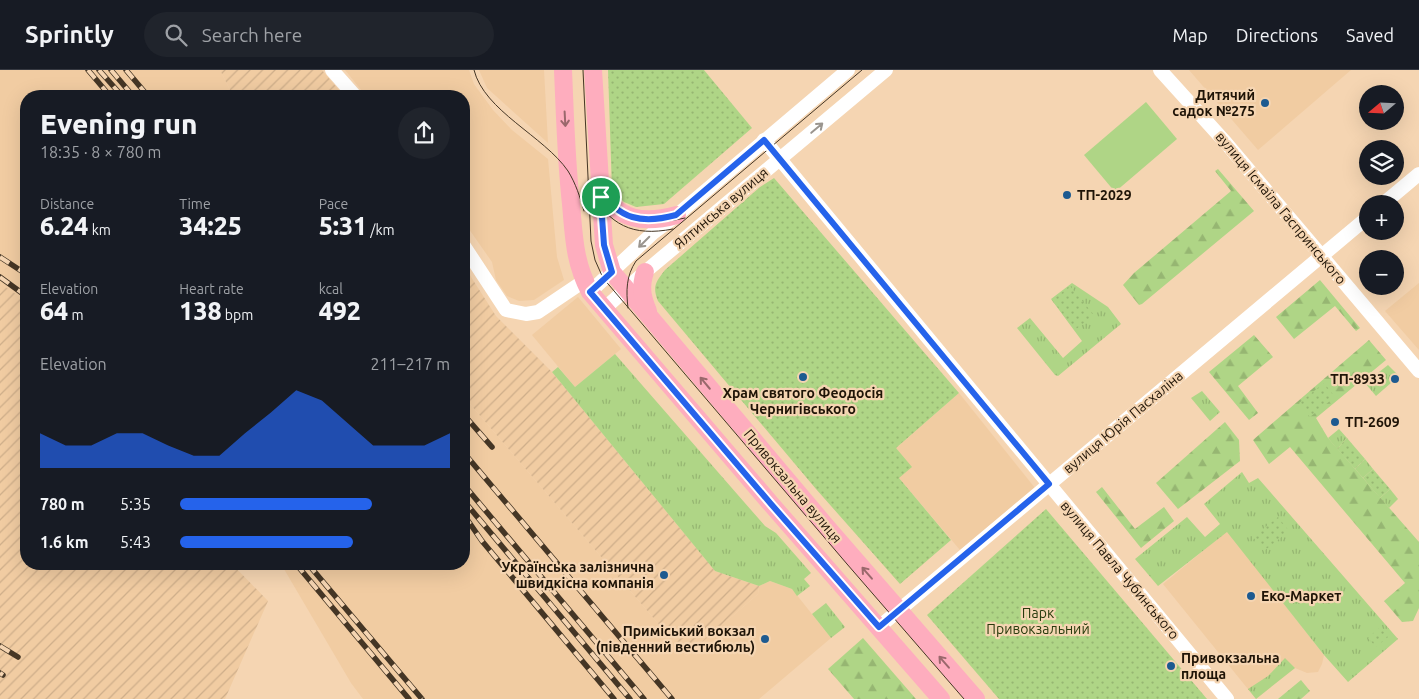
<!DOCTYPE html>
<meta charset="utf-8">
<style>
:root{--surface:#171b24;--page:#20242c;--text:#f1f3f6;--muted:#9ea1a6;--line:#363941;--accent:#2563eb}
body{margin:0;font-family:Ubuntu,sans-serif;background:var(--page);color:var(--text);height:100vh;display:flex;flex-direction:column;font-size:19px;white-space:nowrap}
*{box-sizing:border-box;margin:0}
p{font-size:16px;color:var(--muted)}
.icon{flex:none;width:28px;height:28px;fill:none;stroke:currentColor;stroke-width:2;stroke-linecap:round;stroke-linejoin:round}
.map{position:relative;flex:1;overflow:hidden}
.sheet{position:absolute;left:20px;top:20px;width:450px;height:480px;display:flex;flex-direction:column;background:var(--surface);border-radius:20px;box-shadow:0 5px 20px #0002}
.sheet>*{flex:none}
.needle{width:32px;rotate:251deg}
.controls{position:absolute;left:1359px;top:15px;display:grid;gap:10px}
.controls a{display:grid;place-items:center;width:45px;height:45px;border-radius:50%;background:var(--surface);box-shadow:0 5px 20px #0002;font-size:25px}
.pin{position:absolute;display:grid;place-items:center;width:42px;height:42px;color:#fff;margin:-21px;border:2px solid #fff;border-radius:50%;box-shadow:0 1px 5px #0007}
.round{display:grid;place-items:center;flex:none;width:52px;height:52px;border-radius:26px;background:var(--page)}
.head{display:flex;align-items:center;justify-content:space-between;height:85px;padding:0 20px}
h1{font-size:28px;font-weight:800;line-height:38px}
.stats{display:grid;grid-template-columns:repeat(3,1fr);gap:8px;height:85px;padding:5px 20px}
.stats div{display:grid;align-content:center}
.stats b{font-size:25px;font-weight:800}
.stats small{font-size:14px;font-weight:400}
.stats p{font-size:14px}
.chart{height:140px;padding:10px 20px}
.chart p{display:flex;justify-content:space-between}
.chart svg{width:100%;height:90px;margin-top:5px;fill:var(--accent);opacity:.7}
ul{padding:0 20px;list-style:none;font-size:16px}
li{display:grid;grid-template-columns:80px 60px 1fr;align-items:center;height:38px}
li i{height:12px;border-radius:6px;background:var(--accent)}
header{display:flex;align-items:center;gap:30px;box-sizing:border-box;height:70px;padding:0 25px;background:var(--surface);border-bottom:1px solid var(--line)}
header strong{font-size:24px}
nav{display:flex;gap:28px;margin-inline-start:auto;font-size:18px}
.search{width:350px;height:45px;background:var(--page);display:flex;align-items:center;gap:12px;box-sizing:border-box;padding:0 18px;border-radius:28px;color:var(--muted);font-size:19px}
.map>svg:first-child{display:block}
.built{fill:#f1cca2}
.industrial{fill:url(#industrial-furrows)}
.grass{fill:url(#grass-tufts)}
.forest{fill:url(#forest-firs)}
.park{fill:url(#park-dots)}
.pitch{fill:#afd586}
.lines{fill:none;stroke-linecap:round;stroke-linejoin:round}
.minor{stroke:#fff;stroke-width:14}
.major{stroke:#feadbe;stroke-width:18}
.tram{stroke:#453625;stroke-width:1}
.rail-casing{stroke:#453625;stroke-width:5.5}
.rail{stroke:#f5d5b2;stroke-width:4;stroke-dasharray:11;stroke-linecap:butt}
.oneway{stroke:#9a686c}
.oneway2{stroke:#9a958f}
.route-casing{stroke:#fff;stroke-width:10}
.route{stroke:#2563eb;stroke-width:6}
.poi-dot{fill:#1d5a90;stroke:#f5d5b2;stroke-width:2}
.labels{text-anchor:middle;stroke-width:4.5;stroke-linejoin:round;paint-order:stroke}
.poi-label{font-size:14px;font-weight:bold;fill:#1f1407;stroke:#f5d5b2;text-anchor:end}
.street-label{font-size:14px;fill:#1f1407;stroke:#f5d5b2}
.park-label{font-size:14px;fill:#283b0d;stroke:#f5d5b2}
</style>
<header>
<strong>Sprintly</strong>
<div class="search"><svg class="icon" aria-label="search" viewBox="0 0 24 24"><circle cx="10" cy="10" r="6"/><path d="M15 15l6 6"/></svg>Search here</div>
<nav><a>Map</a><a>Directions</a><a>Saved</a></nav>
</header>
<div class="map">
<svg width="1419" height="629" viewBox="0 0 1419 629">
<defs>
<pattern id="industrial-furrows" width="10" height="10" patternUnits="userSpaceOnUse" patternTransform="scale(1.25)"><rect width="10" height="10" fill="#f1cca2"/><path d="M-1 1l2-2M0 10L10 0M9 11l2-2" fill="none" stroke="#ceae8a"/></pattern>
<pattern id="grass-tufts" width="24" height="20" patternUnits="userSpaceOnUse" patternTransform="scale(1.25)"><rect width="24" height="20" fill="#afd586"/><path d="M3 7l-1-3M5 7V3M7 7l1-3M15 17l-1-3M17 17v-4M19 17l1-3" fill="none" stroke="#96b672"/></pattern>
<pattern id="forest-firs" width="22" height="20" patternUnits="userSpaceOnUse" patternTransform="scale(1.25)"><rect width="22" height="20" fill="#afd586"/><path d="M5 1l3.5 6h-7zM16 11l3.5 6h-7z" fill="#96b672"/></pattern>
<pattern id="park-dots" width="8" height="8" patternUnits="userSpaceOnUse" patternTransform="scale(1.25)"><rect width="8" height="8" fill="#afd586"/><path d="M2 2h.1M6 6h.1" fill="none" stroke="#96b672" stroke-width="1.8" stroke-linecap="round"/></pattern>
</defs>
<rect width="100%" height="100%" fill="#f5d5b2"/>
<g class="built">
<path d="M0 0H220L233 26H26V231L0 213Z"/>
<path d="M345 0H469L474 14 493 40 512 60 548 89 557 187 564 210 534 230 519 231 507 226 496 210 492 192 464 152V26H366Z"/>
<path d="M479 0H544L548 73 487 18Z"/>
<path d="M1189 0H1351L1258 80Z"/>
<path d="M1419 213V280L1385 241Z"/>
<path d="M578 227 621 279 575 317 532 265Z"/>
<path d="M959 323 1035 418 960 480 899 408 896 378Z"/>
<path d="M464 327 686 586 758 524 759 516 770 511 792 519 831 568 759 629H363L351 613 281 494H464Z"/>
<path d="M1227 461 1324 585 1322 594 1318 602 1307 603 1295 598 1256 629 1163 514Z"/>
</g>
<g class="industrial">
<path d="M220 0H322L344 26H233Z"/>
<path d="M464 196 496 246 552 302 715 501 759 516 758 524 686 586 464 327Z"/>
<path d="M0 213 26 231V494H232L268 531 225 629H0Z"/>
</g>
<g class="grass">
<path d="M1072 213 1108 237 1121 254 1058 306 1055 305 1017 258 1030 248 1063 288 1082 271 1051 229Z"/>
<path d="M615 284 765 456 776 463 811 503 804 509 810 516 797 526 792 519 770 511 759 516 715 501 552 302 558 297 575 317Z"/>
<path d="M1388 295 1399 306 1376 326 1365 313Z"/>
<path d="M1202 321 1220 342 1210 351 1191 328Z"/>
<path d="M1339 359 1347 368 1337 379 1328 368Z"/>
<path d="M1365 389 1373 399 1363 408 1355 399Z"/>
<path d="M1242 402 1249 413 1258 408 1398 569 1348 612 1324 585 1227 462 1158 516 1135 489 1187 447 1205 467 1220 454 1204 434Z"/>
<path d="M1390 419 1398 429 1389 438 1380 428Z"/>
<path d="M826 533 845 557 831 568 812 544Z"/>
<path d="M1285 588 1295 598 1256 629 1248 619 1268 606Z"/>
</g>
<g class="forest">
<path d="M1218 99 1254 141 1142 234 1139 235 1123 215 1134 203 1231 121 1215 101Z"/>
<path d="M1320 210 1360 258 1356 261 1335 236 1294 269 1276 247Z"/>
<path d="M1254 265 1273 287 1238 316 1258 343 1249 350 1209 302Z"/>
<path d="M1369 270 1386 290 1316 348 1328 368 1419 472V538L1413 551 1402 552 1384 531 1405 513 1290 377 1269 394 1253 370Z"/>
<path d="M1225 352 1239 370 1240 391 1178 439 1156 413Z"/>
<path d="M1102 417 1135 459 1164 437 1174 451 1141 478 1096 422Z"/>
<path d="M863 568 916 629H854L828 599Z"/>
<path d="M1301 610 1310 621 1301 629H1278Z"/>
</g>
<g class="park">
<path d="M608 0H704L752 58 664 134 636 137 624 132 612 120Z"/>
<path d="M774 108 959 323 896 378 912 397 899 408 951 470 900 514 816 419 658 231C652 216 656 212 665 200L760 117Z"/>
<path d="M1070 216 1094 245 1075 260 1052 230Z"/>
<path d="M1324 313 1335 327 1310 347 1299 333Z"/>
<path d="M1347 368 1365 389 1355 399 1337 379Z"/>
<path d="M1373 399 1390 419 1380 428 1363 408Z"/>
<path d="M1046 439 1207 629H999L927 545Z"/>
<path d="M1278 447 1289 461 1264 481 1253 467Z"/>
<path d="M1380 557 1388 567 1376 577 1368 568Z"/>
</g>
<path class="pitch" d="M1146 32 1177 69 1115 122 1084 85Z"/>
<g class="lines">
<g class="minor">
<path d="M332 0 355 26"/>
<path d="M1160 0 1226 73 1419 301"/>
<path d="M764 70 1227 629"/>
<path d="M1383 134 1419 104"/>
<path d="M464 176 506 240 526 244 538 242 584 211"/>
<path d="M590 222 654 162 677 145 848 0"/>
<path d="M604 239 645 202 886 0"/>
<path d="M879 557 1368 147"/>
</g>
<g class="major">
<path d="M563 0C565 45 566 89 571 134 574 167 574 191 590 222L771 434 941 629"/>
<path d="M593 0 604 175 612 202 825 455 976 629"/>
<path d="M600 119C618 151 644 154 677 145"/>
<path d="M645 202C640 217 642 227 648 241"/>
</g>
<g class="tram">
<path d="M474 0C484 41 544 66 568 101 576 114 580 127 584 141"/>
<path d="M583 0 591 171 595 190 603 208 847 494 964 629"/>
<path d="M588 120C611 155 631 167 673 159"/>
<path d="M617 144C639 156 661 153 685 148"/>
<path d="M628 238C626 221 626 206 636 191L862 0"/>
</g>
<g class="rail-casing">
<g id="rail">
<path d="M88 0 110 26"/>
<path d="M99 0 122 26"/>
<path d="M111 0 133 26"/>
<path d="M126 0 148 26"/>
<path d="M0 187 26 204"/>
<path d="M0 207 26 226"/>
<path d="M464 345 492 377"/>
<path d="M464 383 672 629"/>
<path d="M464 415 644 629"/>
<path d="M464 431 630 629"/>
<path d="M464 445 482 471 614 629"/>
<path d="M296 494 409 629"/>
<path d="M308 494 422 629"/>
<path d="M0 576 18 587"/>
<path d="M0 603 3 605"/>
</g>
</g>
<use href="#rail" class="rail"/>
</g>
<defs><path id="oneway-shaft" d="M-6 0H5M1.5-3L5.5 0L1.5 3" fill="none" stroke-width="1.6" stroke-linecap="round" stroke-linejoin="round" transform="scale(1.25)"/></defs>
<g class="oneway">
<use href="#oneway-shaft" transform="translate(565 49) rotate(87)"/>
<use href="#oneway-shaft" transform="translate(705 313) rotate(-130)"/>
<use href="#oneway-shaft" transform="translate(867 503) rotate(-131)"/>
<use href="#oneway-shaft" transform="translate(944 592) rotate(-131)"/>
</g>
<g class="oneway2">
<use href="#oneway-shaft" transform="translate(817 58) rotate(-40)"/>
<use href="#oneway-shaft" transform="translate(644 172) rotate(135)"/>
</g>
<g class="lines">
<g class="route-casing">
<path id="route" d="M764 70 1049 414 879 557 771 434 590 222 612 202 604 175 600 119C618 150 643 154 676 145Z"/>
</g>
<use href="#route" class="route"/>
</g>
<g class="poi-dot">
<circle cx="1265" cy="33" r="5"/>
<circle cx="1067" cy="125" r="5"/>
<circle cx="803" cy="307" r="5"/>
<circle cx="1395" cy="309" r="5"/>
<circle cx="1335" cy="352" r="5"/>
<circle cx="664" cy="505" r="5"/>
<circle cx="1251" cy="526" r="5"/>
<circle cx="765" cy="569" r="5"/>
<circle cx="1171" cy="596" r="5"/>
</g>
<g class="labels">
<g class="poi-label">
<text x="1255" y="30">Дитячий<tspan x="1255" dy="16">садок №275</tspan></text>
<text x="1077" y="130" text-anchor="start">ТП-2029</text>
<text x="1385" y="314">ТП-8933</text>
<text x="803" y="328" text-anchor="middle">Храм святого Феодосія<tspan x="803" dy="16">Чернигівського</tspan></text>
<text x="1345" y="357" text-anchor="start">ТП-2609</text>
<text x="654" y="502">Українська залізнична<tspan x="654" dy="16">швидкісна компанія</tspan></text>
<text x="1261" y="531" text-anchor="start">Еко-Маркет</text>
<text x="755" y="566">Приміський вокзал<tspan x="755" dy="16">(південний вестибюль)</tspan></text>
<text x="1181" y="593" text-anchor="start">Привокзальна<tspan x="1181" dy="16">площа</tspan></text>
</g>
<g class="street-label">
<text transform="translate(721 138) rotate(-40)" y="5">Ялтинська вулиця</text>
<text transform="translate(1281 138) rotate(50)" y="5">вулиця Ісмаїла Гаспринського</text>
<text transform="translate(1123 352) rotate(-40)" y="5">вулиця Юрія Пасхаліна</text>
<text transform="translate(793 416) rotate(50)" y="5">Привокзальна вулиця</text>
<text transform="translate(1120 500) rotate(50)" y="5">вулиця Павла Чубинського</text>
</g>
<g class="park-label">
<text x="1038" y="548">Парк<tspan x="1038" dy="16">Привокзальний</tspan></text>
</g>
</g>
</svg>
<div class="controls">
<a><svg class="needle" viewBox="-14 -14 28 28"><path d="M0-13l5 13h-10z" fill="#e53935"/><path d="M0 13l5-13h-10z" fill="#9ea1a6"/></svg></a>
<a><svg class="icon" aria-label="layers" viewBox="0 0 24 24"><path d="M12 4l9 5-9 5-9-5zM3 14l9 5 9-5"/></svg></a>
<a>+</a>
<a>−</a>
</div>
<div class="pin" style="left:601px;top:127px;background:#1e9e55"><svg class="icon" aria-label="arrive" viewBox="0 0 24 24"><path d="M6 21V4h12l-3 4 3 4H6"/></svg></div>
<section class="sheet">
<div class="head"><div><h1>Evening run</h1><p>18:35 · 8 × 780 m</p></div><a class="round"><svg class="icon" aria-label="share" viewBox="0 0 24 24"><path d="M12 15V3M7 8l5-5 5 5M5 13v7h14v-7"/></svg></a></div>
<div class="stats">
<div><p>Distance</p><b>6.24<small> km</small></b></div>
<div><p>Time</p><b>34:25</b></div>
<div><p>Pace</p><b>5:31<small> /km</small></b></div>
</div>
<div class="stats">
<div><p>Elevation</p><b>64<small> m</small></b></div>
<div><p>Heart rate</p><b>138<small> bpm</small></b></div>
<div><p>kcal</p><b>492</b></div>
</div>
<div class="chart"><p><span>Elevation</span>211–217 m</p>
<svg viewBox="0 0 160 44" preserveAspectRatio="none"><path d="M0 44V27L10 33L20 33L30 27L40 27L50 33L60 38L70 38L80 27L90 17L100 6L110 11L120 22L130 33L140 33L150 33L160 27V44z"/></svg>
</div>
<ul>
<li><b>780 m</b>5:35<i style="width:71%"></i></li>
<li><b>1.6 km</b>5:43<i style="width:64%"></i></li>
</ul>
</section>
</div>
